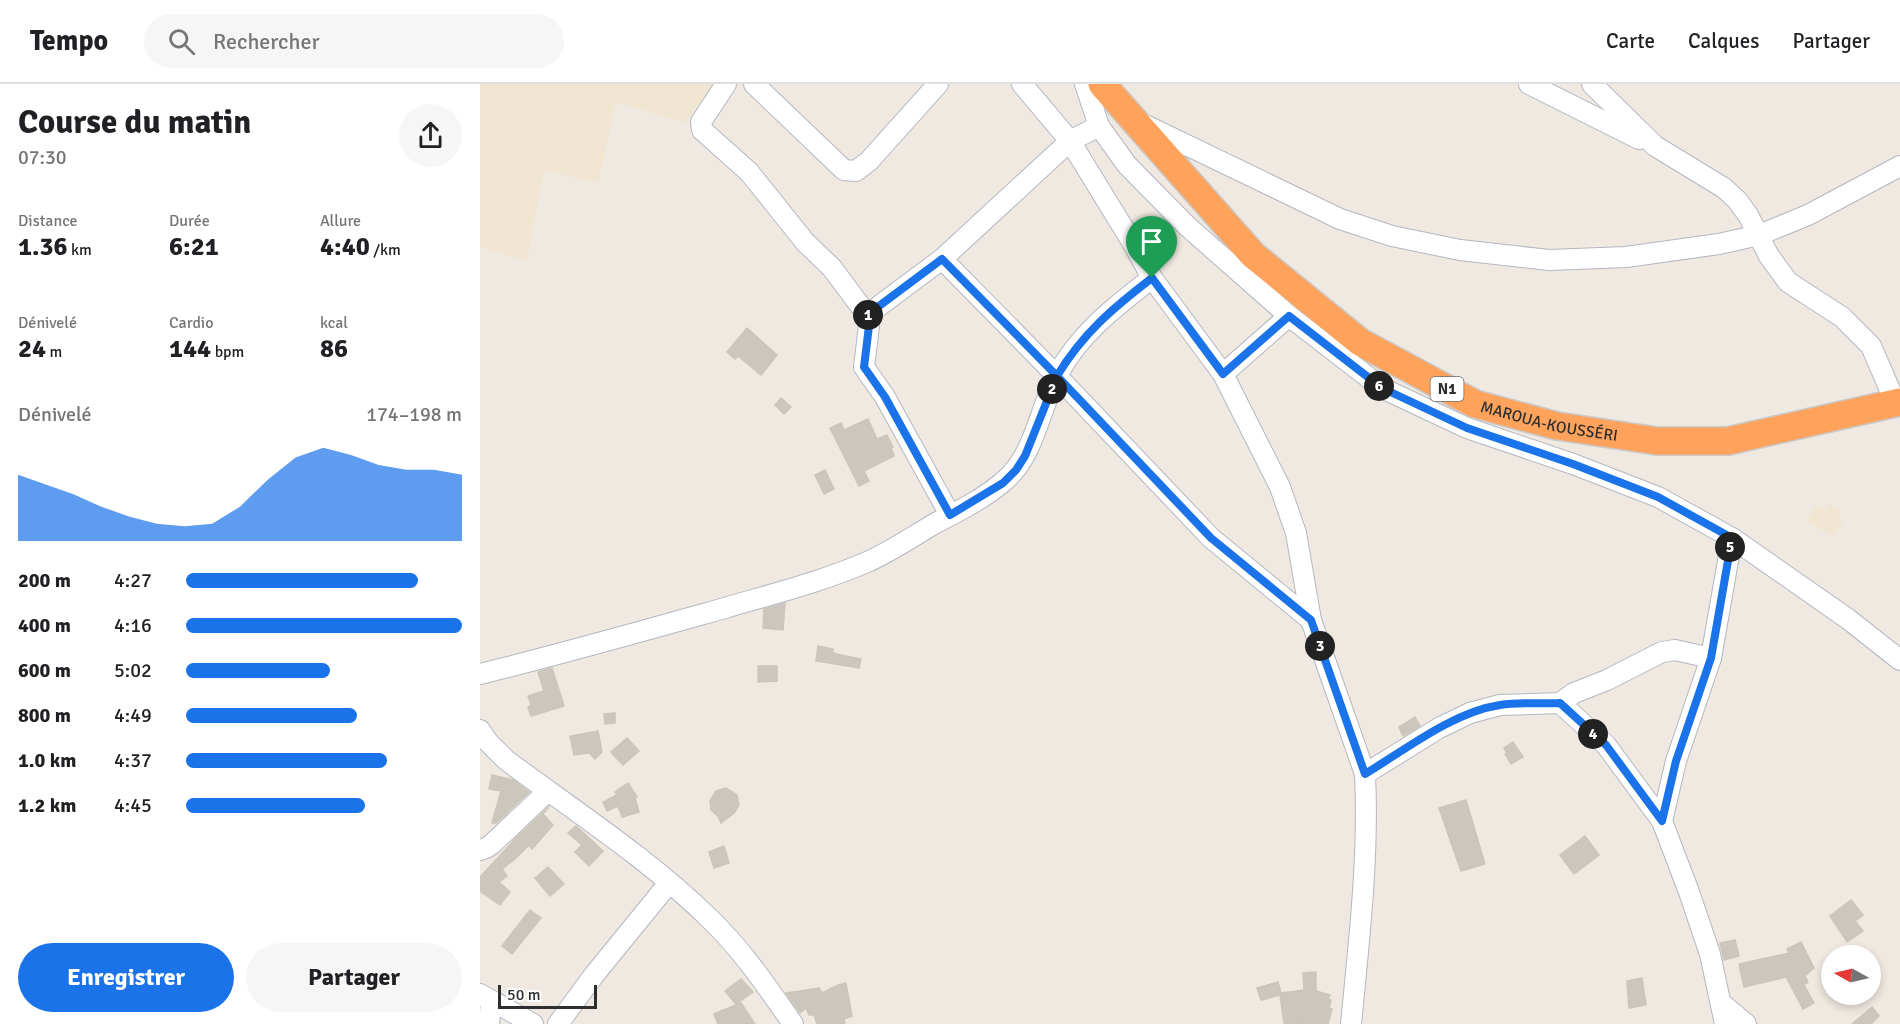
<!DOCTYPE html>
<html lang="fr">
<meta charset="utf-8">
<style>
:root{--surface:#fff;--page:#f6f6f6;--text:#202124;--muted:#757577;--line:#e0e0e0;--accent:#1a73e8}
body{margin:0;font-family:Signika,sans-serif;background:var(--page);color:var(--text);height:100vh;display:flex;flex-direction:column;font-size:22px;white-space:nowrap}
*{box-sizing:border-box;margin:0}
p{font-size:20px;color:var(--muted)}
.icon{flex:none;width:33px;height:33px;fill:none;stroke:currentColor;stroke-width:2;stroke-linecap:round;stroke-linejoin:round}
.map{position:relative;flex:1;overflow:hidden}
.details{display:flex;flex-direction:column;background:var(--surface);width:480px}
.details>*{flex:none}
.needle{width:39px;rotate:278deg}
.controls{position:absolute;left:1341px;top:861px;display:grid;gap:12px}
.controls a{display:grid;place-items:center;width:60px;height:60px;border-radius:50%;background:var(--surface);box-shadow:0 3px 9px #0003;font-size:30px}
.scale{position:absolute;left:18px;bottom:15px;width:99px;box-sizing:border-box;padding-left:6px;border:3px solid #2e2e2e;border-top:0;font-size:16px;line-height:21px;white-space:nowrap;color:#2e2e2e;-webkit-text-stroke:4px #fff;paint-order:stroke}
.pin{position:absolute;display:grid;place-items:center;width:51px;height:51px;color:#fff;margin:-62px -26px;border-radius:50% 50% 50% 0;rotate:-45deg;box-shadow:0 0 6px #0007}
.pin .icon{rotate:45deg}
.km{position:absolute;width:30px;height:30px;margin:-15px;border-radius:50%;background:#222;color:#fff;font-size:16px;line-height:30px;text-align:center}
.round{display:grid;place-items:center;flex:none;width:63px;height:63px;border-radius:32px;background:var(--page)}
.head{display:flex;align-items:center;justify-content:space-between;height:102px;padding:0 18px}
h1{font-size:33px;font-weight:700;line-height:45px}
.stats{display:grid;grid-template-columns:repeat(3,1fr);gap:9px;height:102px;padding:6px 18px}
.stats div{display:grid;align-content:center}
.stats b{font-size:26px;font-weight:700}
.stats small{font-size:16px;font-weight:400}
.stats p{font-size:16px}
.chart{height:168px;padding:12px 18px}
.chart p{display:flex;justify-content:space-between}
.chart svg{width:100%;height:108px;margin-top:6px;fill:var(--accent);opacity:.7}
.button{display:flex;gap:12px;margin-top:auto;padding:12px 18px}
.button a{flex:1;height:69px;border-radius:36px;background:var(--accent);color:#fff;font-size:24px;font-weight:700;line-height:69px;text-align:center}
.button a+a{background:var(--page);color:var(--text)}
ul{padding:0 18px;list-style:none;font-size:20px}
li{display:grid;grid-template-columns:96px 72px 1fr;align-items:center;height:45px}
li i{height:15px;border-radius:8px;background:var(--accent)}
header{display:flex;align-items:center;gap:36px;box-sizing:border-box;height:84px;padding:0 30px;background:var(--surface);border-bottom:2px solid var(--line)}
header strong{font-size:28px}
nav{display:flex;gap:33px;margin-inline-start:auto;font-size:21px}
.search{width:420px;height:54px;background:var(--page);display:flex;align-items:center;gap:15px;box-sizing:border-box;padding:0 21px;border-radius:33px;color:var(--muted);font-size:22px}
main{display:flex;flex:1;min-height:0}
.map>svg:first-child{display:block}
.education{fill:#f0e6d1}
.building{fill:#cbc7bf;stroke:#cbc5ba;stroke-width:1.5}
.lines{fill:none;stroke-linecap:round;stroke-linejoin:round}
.minor-casing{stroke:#b4b7c1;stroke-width:22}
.highway-casing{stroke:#c9c9c9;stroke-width:30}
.minor{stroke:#fff;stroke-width:20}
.highway{stroke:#ffa35c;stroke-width:27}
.route-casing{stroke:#fff;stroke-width:12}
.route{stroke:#1a73e8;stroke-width:8}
.labels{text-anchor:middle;stroke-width:5;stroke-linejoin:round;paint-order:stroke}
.shield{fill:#fff;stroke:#6d6d6d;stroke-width:1.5}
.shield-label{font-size:15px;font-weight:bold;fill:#2e2e2e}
.street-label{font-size:16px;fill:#2e2e2e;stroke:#fff}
</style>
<header>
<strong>Tempo</strong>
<div class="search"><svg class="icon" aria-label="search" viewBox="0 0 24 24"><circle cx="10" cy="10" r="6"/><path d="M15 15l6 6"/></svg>Rechercher</div>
<nav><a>Carte</a><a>Calques</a><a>Partager</a></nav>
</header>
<main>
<section class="details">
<div class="head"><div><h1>Course du matin</h1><p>07:30</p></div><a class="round"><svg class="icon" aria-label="share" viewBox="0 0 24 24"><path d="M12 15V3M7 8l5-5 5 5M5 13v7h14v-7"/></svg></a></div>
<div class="stats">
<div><p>Distance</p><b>1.36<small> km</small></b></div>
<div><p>Durée</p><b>6:21</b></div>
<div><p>Allure</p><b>4:40<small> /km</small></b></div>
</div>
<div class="stats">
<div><p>Dénivelé</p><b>24<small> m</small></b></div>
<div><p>Cardio</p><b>144<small> bpm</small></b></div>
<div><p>kcal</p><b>86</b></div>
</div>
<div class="chart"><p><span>Dénivelé</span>174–198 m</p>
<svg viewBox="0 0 160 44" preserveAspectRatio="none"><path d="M0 44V17L10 21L20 25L30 30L40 34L50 37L60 38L70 37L80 30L90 19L100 10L110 6L120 9L130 13L140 15L150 15L160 17V44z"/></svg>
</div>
<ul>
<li><b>200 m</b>4:27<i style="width:84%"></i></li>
<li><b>400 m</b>4:16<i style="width:100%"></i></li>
<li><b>600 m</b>5:02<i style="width:52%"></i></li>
<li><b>800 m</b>4:49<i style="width:62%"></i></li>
<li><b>1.0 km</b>4:37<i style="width:73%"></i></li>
<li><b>1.2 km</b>4:45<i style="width:65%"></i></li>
</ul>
<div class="button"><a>Enregistrer</a><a>Partager</a></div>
</section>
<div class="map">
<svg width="1420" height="940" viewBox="0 0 1420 940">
<rect width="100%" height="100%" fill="#efe9e1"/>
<g class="education">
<path d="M0 0H235L204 39 136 18 118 99 64 86 47 177 0 163Z"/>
<path d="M1349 419 1362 427 1358 434 1363 437 1353 453 1327 437 1336 421 1345 426Z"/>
</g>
<g class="building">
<path d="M267 244 297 271 281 291 258 272 255 275 247 268Z"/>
<path d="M301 314 311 323 304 330 295 321Z"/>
<path d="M388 335 397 355 407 351 413 363 411 364 414 372 384 387 389 397 379 402 350 344 361 339 364 346Z"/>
<path d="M345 386 354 405 344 410 335 391Z"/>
<path d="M305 519 303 546 283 544 284 525Z"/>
<path d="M338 562 353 565 352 568 356 570 381 575 379 584 336 577Z"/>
<path d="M278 582H297V597L278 598Z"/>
<path d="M72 584 84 622 51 632 48 623 51 621 48 612 64 607 58 588Z"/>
<path d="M135 629V639L125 640 124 630Z"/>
<path d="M935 633 940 642 923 652 919 643Z"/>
<path d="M118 647 122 668 115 675 109 669 94 671 90 652Z"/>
<path d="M147 654 159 667 143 681 131 668Z"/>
<path d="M1033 658 1043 673 1031 680 1025 670 1027 669 1024 664Z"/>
<path d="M12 691 33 696 49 708 16 739H12L21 707 9 705Z"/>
<path d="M148 699 157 713 155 714 159 728 142 733 138 722 127 727 123 718 137 711 135 708Z"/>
<path d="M246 704 257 711 259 721 254 729 241 739 238 732 231 726 230 717 236 707Z"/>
<path d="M986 716 1005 780 981 787 959 724Z"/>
<path d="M69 723 63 730 73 741 52 765 49 761 35 775 22 785 27 792 19 798 30 808 20 821 0 807V793L36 754Z"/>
<path d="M96 742 123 767 109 782 95 768 102 761 88 749Z"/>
<path d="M1105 752 1119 771 1094 790 1080 771Z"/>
<path d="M244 762 249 779 234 784 229 768Z"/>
<path d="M68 783 84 800 70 812 55 794Z"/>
<path d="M1371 816 1383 831 1375 837 1383 847 1367 858 1350 832Z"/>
<path d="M50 826 61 834 32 870 22 862Z"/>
<path d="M1255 856 1259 872 1244 876 1240 859Z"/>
<path d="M1321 858 1334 884 1325 892 1328 898 1324 901 1334 919 1323 925 1306 893 1264 903 1259 880 1309 869 1307 865Z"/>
<path d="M836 888V907L850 911 848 915 851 916 849 924 852 925 848 940 804 939 800 911 781 916 777 904 798 898 801 909 824 906 823 889Z"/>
<path d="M1162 894 1166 921 1149 924 1147 897Z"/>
<path d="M261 895 273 908 256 920 245 907Z"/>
<path d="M366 899 372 932 364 935 365 940H337L334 931H329L326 924 320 929 306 909 339 904 342 909 358 901Z"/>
<path d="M261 919 275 940H238L234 930Z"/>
<path d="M1392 923 1399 932 1391 940H1372Z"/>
</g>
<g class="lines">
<g class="minor-casing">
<g id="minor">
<path d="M246 0 221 38 222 46 269 88 325 158 352 184 387 231 389 242 384 283 405 313 470 431"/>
<path d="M274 0 364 86 376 87 389 77 458 0"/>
<path d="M605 0 619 42 647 81 707 142 809 232 902 304 987 344 1093 380 1178 413 1252 454 1368 535 1420 576"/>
<path d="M1049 0 1159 55"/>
<path d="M1112 0 1175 62 1244 104 1257 116 1268 131 1289 172 1308 198 1362 233 1391 262 1416 320"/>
<path d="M663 40 860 135 912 152 980 166 1069 176 1146 173 1239 160 1279 151 1328 131 1420 82"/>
<path d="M619 42 590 57 655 163 672 194 743 290 800 403 816 449 831 536 885 690C889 773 879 857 871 940"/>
<path d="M462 175 577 292 731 454 831 536"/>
<path d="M387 231 462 175 590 57 542 0"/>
<path d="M743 290 809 232"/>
<path d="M0 590C82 570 163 547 245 524 292 510 341 498 387 478 410 468 432 453 454 440 477 428 503 415 523 398 555 372 559 325 578 290 600 249 636 222 672 194"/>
<path d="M1080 619 1126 661 1182 737"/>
<path d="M0 646 8 658 26 676C96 728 169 775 231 836 263 867 288 904 313 940"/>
<path d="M885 690 959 644 990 629 1020 621 1080 619 1094 609 1127 596 1182 568 1195 566 1231 574"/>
<path d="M0 766 6 764 12 760 68 707"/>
<path d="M0 910 53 940"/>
<path d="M1241 919 1266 940"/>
<path d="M9 940 11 918"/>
<path d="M78 940 114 891 189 799"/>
<path d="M1245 940 1230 870 1209 808 1182 737 1196 677 1231 574 1252 454"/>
</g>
</g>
<g class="highway-casing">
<g id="highway">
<path id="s1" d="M622 0 773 171 880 258 995 320 1077 342 1177 357H1248L1420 318"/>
</g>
</g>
<use href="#minor" class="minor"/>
<use href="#highway" class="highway"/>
</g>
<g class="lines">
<g class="route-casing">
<path id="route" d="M672 194C633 224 603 249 577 292L462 175 387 231 389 242 384 283 405 313 470 431 523 399 536 386 545 372 577 292 731 454 831 536 885 690C925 666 973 628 1020 621 1040 618 1061 620 1080 619L1126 661 1182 737 1196 677 1231 574 1252 454 1178 413 1093 380 987 344 902 304 809 232 743 290 672 194"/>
</g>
<use href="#route" class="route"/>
</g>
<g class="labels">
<rect class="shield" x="950.5" y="293" width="33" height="24" rx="4.5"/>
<g class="shield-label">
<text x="967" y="310">N1</text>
</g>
<g class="street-label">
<text dy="6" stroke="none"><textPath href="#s1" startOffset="573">MAROUA-KOUSSÉRI</textPath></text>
</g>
</g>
</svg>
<div class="controls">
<a><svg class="needle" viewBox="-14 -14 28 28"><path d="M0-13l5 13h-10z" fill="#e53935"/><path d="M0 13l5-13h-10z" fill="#757577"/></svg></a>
</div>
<div class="scale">50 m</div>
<div class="pin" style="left:672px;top:194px;background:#1e9e55"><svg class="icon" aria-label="arrive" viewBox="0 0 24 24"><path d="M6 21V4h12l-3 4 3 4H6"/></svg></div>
<b class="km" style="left:388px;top:231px">1</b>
<b class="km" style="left:572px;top:305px">2</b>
<b class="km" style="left:840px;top:562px">3</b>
<b class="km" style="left:1113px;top:650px">4</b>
<b class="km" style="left:1250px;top:463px">5</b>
<b class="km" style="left:899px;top:302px">6</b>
</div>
</main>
